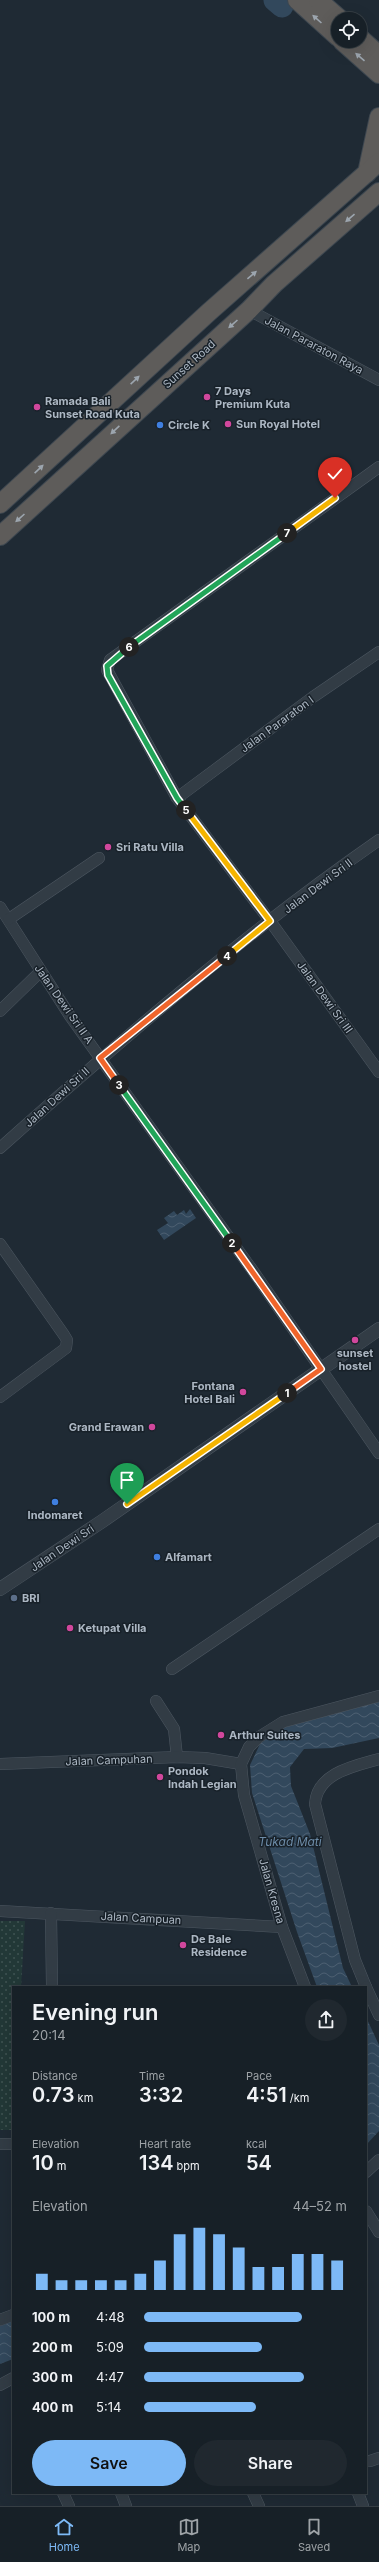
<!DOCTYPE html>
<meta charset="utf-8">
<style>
:root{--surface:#172027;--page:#20282f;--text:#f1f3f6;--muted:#9ea3a7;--line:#363e44;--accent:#7db9f6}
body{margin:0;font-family:Inter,sans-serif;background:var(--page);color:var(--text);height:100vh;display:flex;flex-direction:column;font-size:15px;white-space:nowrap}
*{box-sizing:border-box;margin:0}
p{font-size:13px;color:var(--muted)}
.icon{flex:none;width:22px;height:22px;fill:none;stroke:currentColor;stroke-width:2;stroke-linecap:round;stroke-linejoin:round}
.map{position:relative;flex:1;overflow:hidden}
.panel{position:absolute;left:12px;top:1986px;width:355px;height:508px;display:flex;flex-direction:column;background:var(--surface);border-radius:0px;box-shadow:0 4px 16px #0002,0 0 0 1px var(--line)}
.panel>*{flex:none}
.fabs{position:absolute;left:331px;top:12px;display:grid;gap:8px}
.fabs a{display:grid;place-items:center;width:36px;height:36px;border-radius:50%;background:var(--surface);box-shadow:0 4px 16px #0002,0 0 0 1px var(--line);font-size:20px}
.pin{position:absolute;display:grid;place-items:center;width:34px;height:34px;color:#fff;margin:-41px -17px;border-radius:50% 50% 50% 0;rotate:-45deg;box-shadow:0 0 4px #0007}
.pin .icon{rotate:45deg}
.km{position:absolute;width:20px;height:20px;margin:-10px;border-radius:50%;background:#222;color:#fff;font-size:11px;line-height:20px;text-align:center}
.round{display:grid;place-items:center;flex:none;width:42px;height:42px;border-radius:21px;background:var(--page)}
.summary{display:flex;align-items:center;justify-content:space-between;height:68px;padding:0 20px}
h1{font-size:22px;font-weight:600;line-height:30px}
.metrics{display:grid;grid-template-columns:repeat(3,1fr);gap:6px;height:68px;padding:4px 20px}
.metrics div{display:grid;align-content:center}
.metrics b{font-size:20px;font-weight:600}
.metrics small{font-size:11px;font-weight:400}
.metrics p{font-size:11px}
.chart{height:112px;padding:8px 20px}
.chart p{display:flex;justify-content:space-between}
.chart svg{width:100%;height:72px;margin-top:4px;stroke:var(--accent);stroke-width:6}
.cta{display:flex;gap:8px;margin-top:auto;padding:8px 20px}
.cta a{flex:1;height:46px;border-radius:24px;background:var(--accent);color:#111;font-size:16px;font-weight:600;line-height:46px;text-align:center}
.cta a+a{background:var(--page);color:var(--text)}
ul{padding:0 20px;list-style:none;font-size:13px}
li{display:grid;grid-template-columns:64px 48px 1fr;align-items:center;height:30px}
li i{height:10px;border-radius:5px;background:var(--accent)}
.tab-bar{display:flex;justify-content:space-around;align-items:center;height:56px;border-top:1px solid var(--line);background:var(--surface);font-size:11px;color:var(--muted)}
.tab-bar a{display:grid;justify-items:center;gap:2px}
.tab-bar .selected{color:var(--accent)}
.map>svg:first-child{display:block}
.grass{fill:url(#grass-dots)}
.water{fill:url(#water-waves)}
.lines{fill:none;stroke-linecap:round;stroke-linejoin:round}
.river{stroke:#32485c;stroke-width:23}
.minor-casing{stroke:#4d5761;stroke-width:12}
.tertiary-casing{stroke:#4d5761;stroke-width:14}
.trunk-casing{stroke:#3d4750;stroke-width:20}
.minor{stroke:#323c45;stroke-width:11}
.tertiary{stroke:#323c45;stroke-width:13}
.trunk{stroke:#5e5c5a;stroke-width:18}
.oneway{fill:#9ca5ae}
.split-1-casing{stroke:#fff;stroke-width:8}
.split-2-casing{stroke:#fff;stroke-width:8}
.split-3-casing{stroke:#fff;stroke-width:8}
.split-4-casing{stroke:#fff;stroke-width:8}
.split-5-casing{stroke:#fff;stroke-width:8}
.split-6-casing{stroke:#fff;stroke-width:8}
.split-7-casing{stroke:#fff;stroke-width:8}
.split-8-casing{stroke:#fff;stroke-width:8}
.split-1{stroke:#f5b400;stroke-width:5}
.split-2{stroke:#f0652b;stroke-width:5}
.split-3{stroke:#22a559;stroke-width:5}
.split-4{stroke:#f0652b;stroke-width:5}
.split-5{stroke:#f5b400;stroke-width:5}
.split-6{stroke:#22a559;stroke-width:5}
.split-7{stroke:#22a559;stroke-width:5}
.split-8{stroke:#f5b400;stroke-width:5}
.hotel-dot{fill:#d1479c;stroke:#182129;stroke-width:1.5}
.shop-dot{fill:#3f7fe0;stroke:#182129;stroke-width:1.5}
.service-dot{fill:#5c6f8a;stroke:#182129;stroke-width:1.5}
.labels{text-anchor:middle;stroke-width:3;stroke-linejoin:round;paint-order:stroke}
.street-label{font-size:11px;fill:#acb7c3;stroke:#182129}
.poi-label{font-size:11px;font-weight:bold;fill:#acb7c3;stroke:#182129;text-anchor:start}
.water-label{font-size:12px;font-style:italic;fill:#6c8ba7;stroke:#182129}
</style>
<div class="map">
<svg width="379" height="2506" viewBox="0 0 379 2506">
<defs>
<pattern id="grass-dots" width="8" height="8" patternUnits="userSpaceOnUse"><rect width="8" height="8" fill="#223837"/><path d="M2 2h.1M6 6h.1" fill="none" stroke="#3f5352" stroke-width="1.8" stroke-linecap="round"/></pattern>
<pattern id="water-waves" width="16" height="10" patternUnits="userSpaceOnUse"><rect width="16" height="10" fill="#32485c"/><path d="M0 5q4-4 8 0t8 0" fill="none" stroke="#4d6072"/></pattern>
</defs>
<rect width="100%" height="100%" fill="#1f2a34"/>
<path class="grass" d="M0 1921H25L21 1987H13L11 2130H0Z"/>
<g class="water">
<path d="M190 1209 196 1218 164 1240 157 1230 168 1223 164 1218 174 1211 177 1215 184 1210 186 1214Z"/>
<path d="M379 1702V1738L332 1748 304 1749 290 1767 291 1786 310 1834 343 1968 352 1987H317L297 1932 252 1793 250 1765 260 1744 284 1724Z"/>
<path d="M366 2017 379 2045V2131L366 2145Z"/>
<path d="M13 2319V2359L0 2364V2324Z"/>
</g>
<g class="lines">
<path class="river" d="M275 0 282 6"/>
<g class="minor-casing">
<g id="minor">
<path d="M249 310 379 380"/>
<path d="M379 467 110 660 107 670 177 798 270 921 379 1072"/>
<path d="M177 798 313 697 379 652"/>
<path d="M0 907 70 1016 253 1271 379 1453"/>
<path d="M9 919 99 858"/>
<path d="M0 1011 40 972"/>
<path d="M0 1148C121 1040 245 933 379 840"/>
<path d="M0 1244 64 1335 67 1340 66 1348 0 1397"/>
<path d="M172 1669 379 1529"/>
<path d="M156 1701 174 1729 177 1757"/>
<path d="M0 1764 177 1757 205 1758 241 1764"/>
<path d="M0 1911 282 1927"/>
<path d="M51 1913 52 1987"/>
<path d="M305 1987 282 1927 244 1795 241 1764 249 1747 259 1737 283 1722 379 1696"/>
<path d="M366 1987 355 1960 315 1804C317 1773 354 1766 379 1759"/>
<path d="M366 1987 379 2015"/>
<path d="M0 2144H13"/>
<path d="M366 2172 379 2160"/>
<path d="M366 2211 379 2232"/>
<path d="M0 2320 13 2315"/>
<path d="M0 2385 13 2378"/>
<path d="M370 2461 379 2458"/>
<path d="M63 2493 69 2506"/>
<path d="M121 2493 126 2506"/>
<path d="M253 2493 259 2506"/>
<path d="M358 2493 363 2506"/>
</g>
</g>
<g class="tertiary-casing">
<path id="tertiary" d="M0 1589 101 1522 379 1329"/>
</g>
<g class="trunk-casing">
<g id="trunk">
<path d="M297 0 338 37"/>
<path d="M318 0 340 19"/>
<path d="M360 38 379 55"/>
<path d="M342 41 379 74"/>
<path d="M367 173 379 117"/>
<path d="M0 504 209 312 379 162"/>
<path d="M0 536 249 310 274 284 379 192"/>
</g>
</g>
<use href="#minor" class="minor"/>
<use href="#tertiary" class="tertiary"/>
<use href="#trunk" class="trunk"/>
</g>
<defs><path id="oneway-solid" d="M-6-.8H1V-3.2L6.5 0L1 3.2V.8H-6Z"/></defs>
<g class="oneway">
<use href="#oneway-solid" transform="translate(317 19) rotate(-138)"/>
<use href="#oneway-solid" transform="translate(360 57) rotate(-139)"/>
<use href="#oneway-solid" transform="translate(350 218) rotate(139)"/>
<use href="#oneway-solid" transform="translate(252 275) rotate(-40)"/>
<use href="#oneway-solid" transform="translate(233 324) rotate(138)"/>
<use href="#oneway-solid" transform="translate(135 380) rotate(-43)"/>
<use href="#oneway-solid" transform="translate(115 430) rotate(137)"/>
<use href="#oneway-solid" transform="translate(39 469) rotate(-43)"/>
<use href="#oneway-solid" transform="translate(20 518) rotate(138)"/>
</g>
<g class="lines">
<g class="split-1-casing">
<path id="split-1" d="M127 1504 287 1393"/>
</g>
<g class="split-2-casing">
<path id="split-2" d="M232 1243 321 1369 287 1393"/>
</g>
<g class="split-3-casing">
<path id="split-3" d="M119 1085 232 1243"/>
</g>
<g class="split-4-casing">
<path id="split-4" d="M119 1085 100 1058 227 956"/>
</g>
<g class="split-5-casing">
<path id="split-5" d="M186 810 270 921 227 956"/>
</g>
<g class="split-6-casing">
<path id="split-6" d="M129 647 107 666 108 675 177 798 186 810"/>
</g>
<g class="split-7-casing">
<path id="split-7" d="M129 647 287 533"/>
</g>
<g class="split-8-casing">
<path id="split-8" d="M287 533 335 498"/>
</g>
<use href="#split-1" class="split-1"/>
<use href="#split-2" class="split-2"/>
<use href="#split-3" class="split-3"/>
<use href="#split-4" class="split-4"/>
<use href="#split-5" class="split-5"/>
<use href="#split-6" class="split-6"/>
<use href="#split-7" class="split-7"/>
<use href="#split-8" class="split-8"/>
</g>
<g class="hotel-dot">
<circle cx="207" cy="397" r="4"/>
<circle cx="37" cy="407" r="4"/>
<circle cx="228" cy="424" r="4"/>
<circle cx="108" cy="847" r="4"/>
<circle cx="355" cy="1340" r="4"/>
<circle cx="243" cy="1392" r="4"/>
<circle cx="152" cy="1427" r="4"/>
<circle cx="70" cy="1628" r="4"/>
<circle cx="221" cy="1735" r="4"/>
<circle cx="160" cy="1777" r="4"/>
<circle cx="183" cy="1945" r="4"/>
</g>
<g class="shop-dot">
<circle cx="160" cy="425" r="4"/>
<circle cx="55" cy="1502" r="4"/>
<circle cx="157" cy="1557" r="4"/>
</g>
<circle class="service-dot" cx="14" cy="1598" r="4"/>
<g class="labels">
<g class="street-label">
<text transform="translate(314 345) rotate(28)" y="4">Jalan Pararaton Raya</text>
<text transform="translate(189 364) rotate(-42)" y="4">Sunset Road</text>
<text transform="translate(277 724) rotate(-36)" y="4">Jalan Pararaton I</text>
<text transform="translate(318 886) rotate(-37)" y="4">Jalan Dewi Sri II</text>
<text transform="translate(325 997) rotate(54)" y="4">Jalan Dewi Sri III</text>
<text transform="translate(64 1004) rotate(55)" y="4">Jalan Dewi Sri II A</text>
<text transform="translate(57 1097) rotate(-42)" y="4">Jalan Dewi Sri II</text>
<text transform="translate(62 1548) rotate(-34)" y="4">Jalan Dewi Sri</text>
<text transform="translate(109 1760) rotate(-2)" y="4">Jalan Campuhan</text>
<text transform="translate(272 1891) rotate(74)" y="4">Jalan Kresna</text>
<text transform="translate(141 1918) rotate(3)" y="4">Jalan Campuan</text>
</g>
<g class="poi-label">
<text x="215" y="395">7 Days<tspan x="215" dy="13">Premium Kuta</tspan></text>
<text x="45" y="405">Ramada Bali<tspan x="45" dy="13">Sunset Road Kuta</tspan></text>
<text x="236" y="428">Sun Royal Hotel</text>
<text x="168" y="429">Circle K</text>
<text x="116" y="851">Sri Ratu Villa</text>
<text x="355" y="1357" text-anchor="middle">sunset<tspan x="355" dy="13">hostel</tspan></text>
<text x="235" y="1390" text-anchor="end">Fontana<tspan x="235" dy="13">Hotel Bali</tspan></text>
<text x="144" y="1431" text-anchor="end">Grand Erawan</text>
<text x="55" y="1519" text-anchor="middle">Indomaret</text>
<text x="165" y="1561">Alfamart</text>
<text x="22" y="1602">BRI</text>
<text x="78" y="1632">Ketupat Villa</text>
<text x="229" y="1739">Arthur Suites</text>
<text x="168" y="1775">Pondok<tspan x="168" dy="13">Indah Legian</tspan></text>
<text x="191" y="1943">De Bale<tspan x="191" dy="13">Residence</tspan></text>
</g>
<g class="water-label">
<text x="290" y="1846">Tukad Mati</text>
</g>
</g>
</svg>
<div class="fabs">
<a><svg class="icon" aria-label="locate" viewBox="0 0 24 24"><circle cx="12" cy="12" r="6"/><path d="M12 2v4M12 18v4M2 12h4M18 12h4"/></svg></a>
</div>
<div class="pin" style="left:127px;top:1504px;background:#1e9e55"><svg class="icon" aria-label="arrive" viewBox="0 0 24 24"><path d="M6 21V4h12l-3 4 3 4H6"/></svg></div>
<div class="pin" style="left:335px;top:498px;background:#d93025"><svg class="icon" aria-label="check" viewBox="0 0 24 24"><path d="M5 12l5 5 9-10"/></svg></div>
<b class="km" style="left:287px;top:1393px">1</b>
<b class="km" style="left:232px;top:1243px">2</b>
<b class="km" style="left:119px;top:1085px">3</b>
<b class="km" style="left:227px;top:956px">4</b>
<b class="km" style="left:186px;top:810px">5</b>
<b class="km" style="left:129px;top:647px">6</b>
<b class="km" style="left:287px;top:533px">7</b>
<section class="panel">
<div class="summary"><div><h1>Evening run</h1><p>20:14</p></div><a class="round"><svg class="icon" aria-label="share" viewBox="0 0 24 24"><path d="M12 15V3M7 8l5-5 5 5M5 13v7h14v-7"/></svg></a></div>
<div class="metrics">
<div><p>Distance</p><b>0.73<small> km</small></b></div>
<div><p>Time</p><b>3:32</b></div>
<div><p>Pace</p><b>4:51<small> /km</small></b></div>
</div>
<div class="metrics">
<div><p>Elevation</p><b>10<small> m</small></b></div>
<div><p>Heart rate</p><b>134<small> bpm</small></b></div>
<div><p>kcal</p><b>54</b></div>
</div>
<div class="chart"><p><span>Elevation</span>44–52 m</p>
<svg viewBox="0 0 160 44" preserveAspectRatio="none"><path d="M5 44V34M15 44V38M25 44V38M35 44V38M45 44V38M55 44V34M65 44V26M75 44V10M85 44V6M95 44V10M105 44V18M115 44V30M125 44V30M135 44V22M145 44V22M155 44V26"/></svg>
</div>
<ul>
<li><b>100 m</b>4:48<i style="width:78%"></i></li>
<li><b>200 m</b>5:09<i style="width:58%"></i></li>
<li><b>300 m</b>4:47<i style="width:79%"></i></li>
<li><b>400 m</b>5:14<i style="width:55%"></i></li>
</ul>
<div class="cta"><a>Save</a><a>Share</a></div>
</section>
</div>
<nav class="tab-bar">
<a class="selected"><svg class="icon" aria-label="home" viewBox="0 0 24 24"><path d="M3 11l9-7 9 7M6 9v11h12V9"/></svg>Home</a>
<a><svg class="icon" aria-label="map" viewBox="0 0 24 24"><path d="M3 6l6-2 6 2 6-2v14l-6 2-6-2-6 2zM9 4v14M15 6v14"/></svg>Map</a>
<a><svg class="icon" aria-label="saved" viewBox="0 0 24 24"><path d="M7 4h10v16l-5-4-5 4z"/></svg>Saved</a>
</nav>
